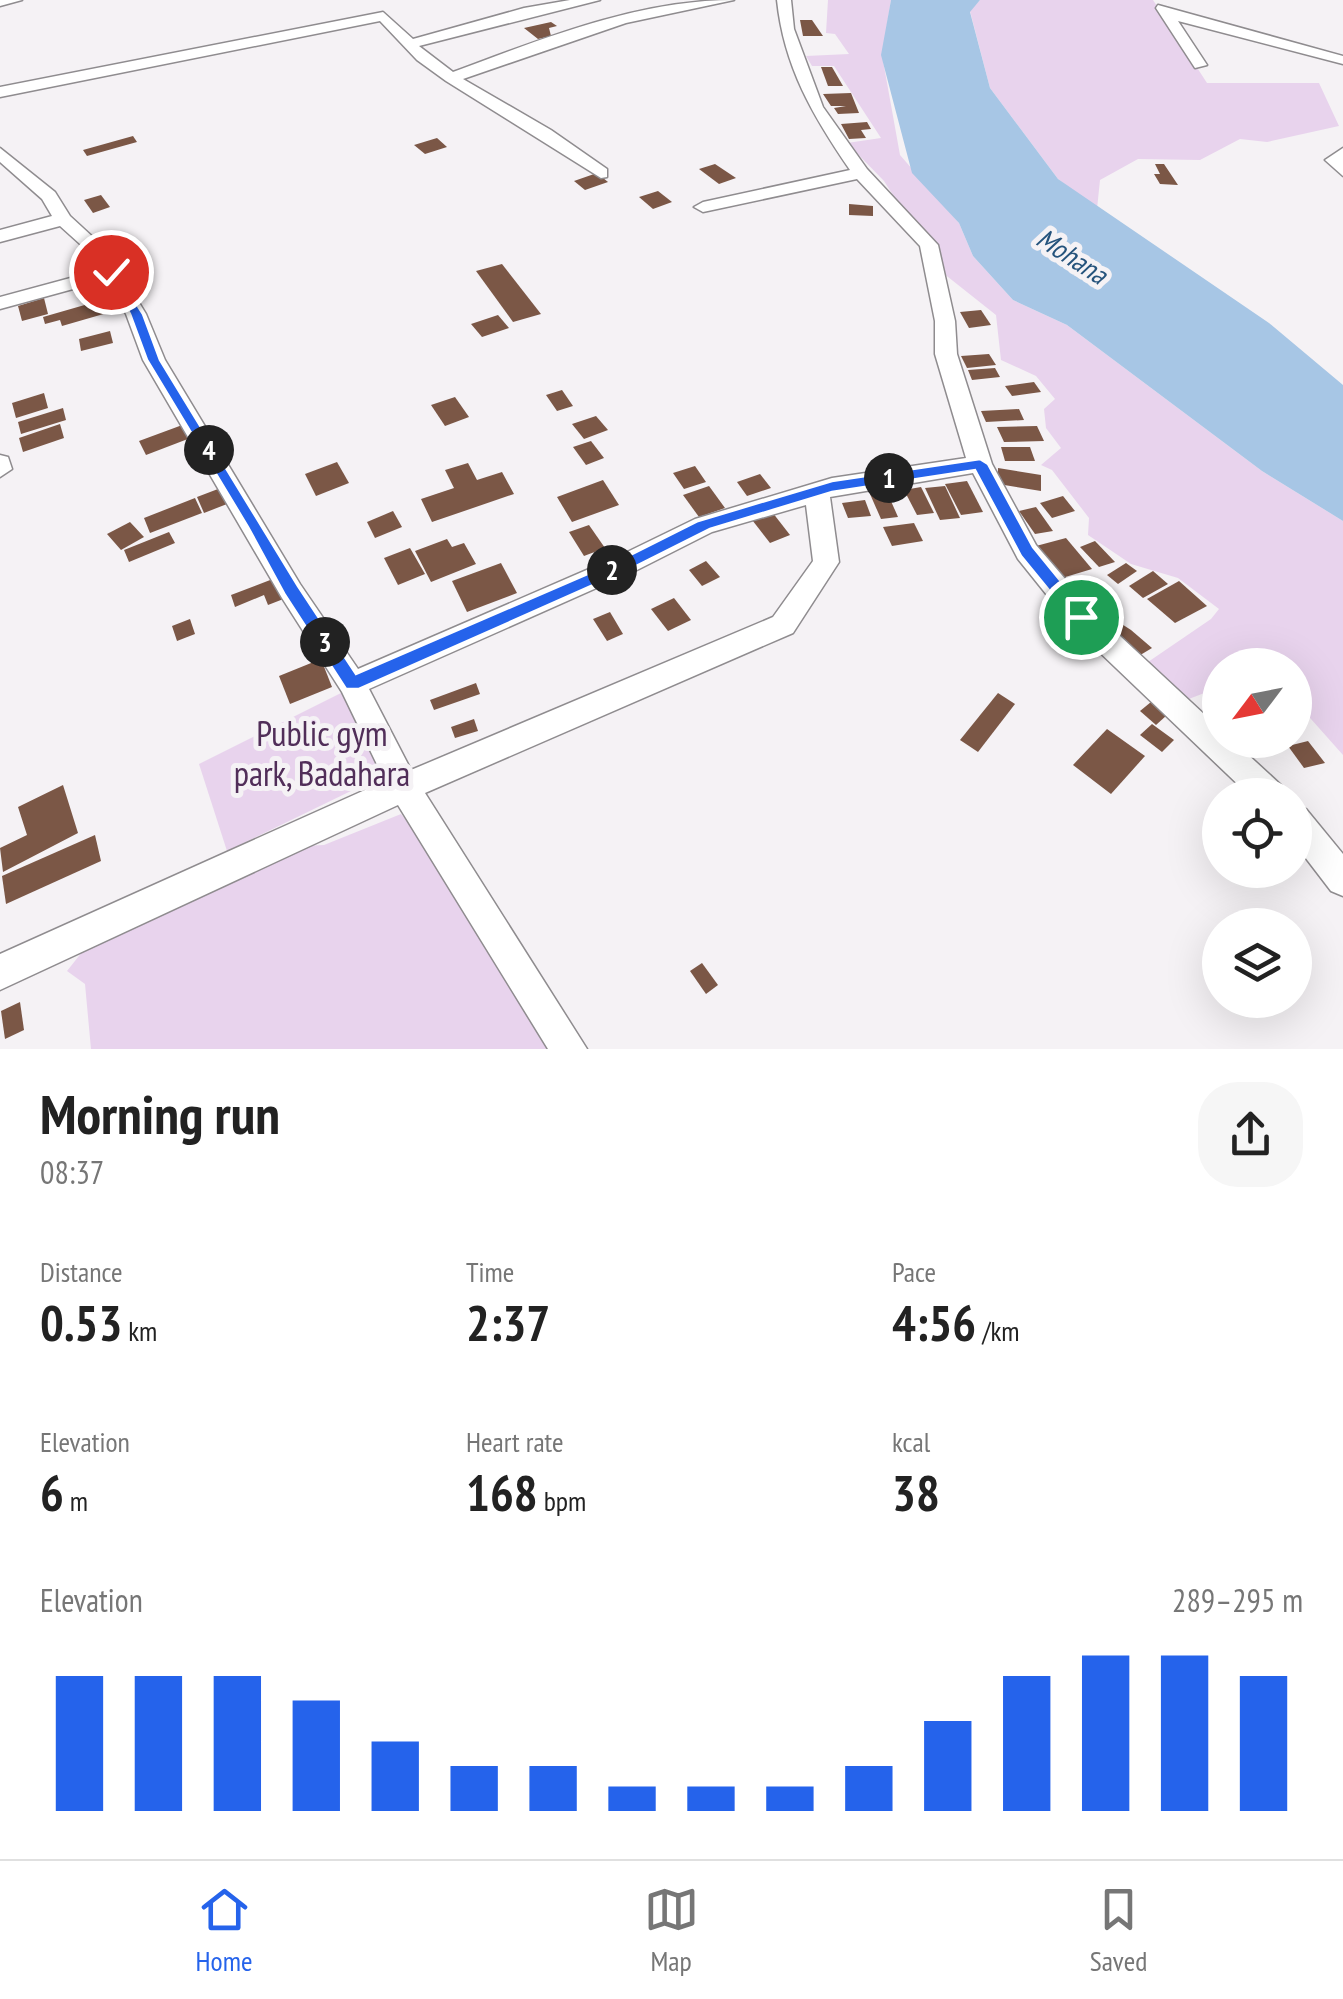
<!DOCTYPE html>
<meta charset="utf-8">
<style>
:root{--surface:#fff;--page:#f6f6f6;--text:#222;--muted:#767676;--line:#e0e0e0;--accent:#2563eb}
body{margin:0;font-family:"PT Sans Narrow",sans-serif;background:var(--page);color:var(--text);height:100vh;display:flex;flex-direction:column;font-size:38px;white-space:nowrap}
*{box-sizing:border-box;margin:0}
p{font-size:32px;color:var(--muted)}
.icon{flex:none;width:55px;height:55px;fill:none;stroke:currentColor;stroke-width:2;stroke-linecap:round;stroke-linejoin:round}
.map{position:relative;height:1049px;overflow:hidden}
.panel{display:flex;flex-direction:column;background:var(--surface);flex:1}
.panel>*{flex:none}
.needle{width:65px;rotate:238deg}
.controls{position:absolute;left:1202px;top:648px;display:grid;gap:20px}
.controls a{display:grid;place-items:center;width:110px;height:110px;border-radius:50%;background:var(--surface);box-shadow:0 10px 40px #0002;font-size:50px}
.pin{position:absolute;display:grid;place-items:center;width:85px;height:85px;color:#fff;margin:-42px;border:5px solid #fff;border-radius:50%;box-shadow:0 2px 10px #0007}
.km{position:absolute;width:50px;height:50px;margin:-25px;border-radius:50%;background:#222;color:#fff;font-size:28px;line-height:50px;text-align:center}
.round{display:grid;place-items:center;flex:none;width:105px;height:105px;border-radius:40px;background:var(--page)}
.overview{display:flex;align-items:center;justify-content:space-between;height:170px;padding:0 40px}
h1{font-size:55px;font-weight:700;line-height:75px}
.figures{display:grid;grid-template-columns:repeat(3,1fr);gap:15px;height:170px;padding:10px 40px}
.figures div{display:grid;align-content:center}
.figures b{font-size:50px;font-weight:700}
.figures small{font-size:28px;font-weight:400}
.figures p{font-size:28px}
.chart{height:280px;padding:20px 40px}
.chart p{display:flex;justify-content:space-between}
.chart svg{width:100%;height:180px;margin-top:10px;stroke:var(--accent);stroke-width:6}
.dock{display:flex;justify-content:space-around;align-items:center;height:140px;border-top:2px solid var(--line);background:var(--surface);font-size:28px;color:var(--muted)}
.dock a{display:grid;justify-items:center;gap:5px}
.dock .active{color:var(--accent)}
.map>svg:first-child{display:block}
.green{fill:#e8d3ed}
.water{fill:#a7c6e5}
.building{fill:#7b5746}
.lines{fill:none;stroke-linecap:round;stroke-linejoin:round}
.minor-casing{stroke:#8f8c8f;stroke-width:3}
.minor{fill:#fff;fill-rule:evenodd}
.route{fill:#2563eb;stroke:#fff;stroke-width:2.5}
.labels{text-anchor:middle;stroke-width:10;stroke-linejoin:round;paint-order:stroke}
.far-water-label{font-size:28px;font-style:italic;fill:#25537c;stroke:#f5f2f5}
.near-park-label{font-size:35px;fill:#512e59;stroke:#f5f2f5}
</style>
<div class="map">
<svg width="1343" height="1049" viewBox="0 0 1343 1049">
<rect width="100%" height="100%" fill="#f5f2f5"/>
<g class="green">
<path d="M828 0H891L882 55 900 155 959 223 973 256 1013 300 1067 325 1262 471 1343 521V755L1295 701V665H1220V687L1181 702 1148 662 1211 619 1219 609 1178 578 1131 564 1088 535 1089 518 1052 470 1041 465 1061 448 1046 428 1044 409 1055 399 1036 376 1001 360 996 315 943 273 884 181 847 143 881 138 834 66H812L806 56 849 54 835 34 826 33Z"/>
<path d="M980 0H1153L1207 83H1319L1339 126 1267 142 1240 139 1200 160 1138 159 1100 180 1097 209 1058 179 990 88 970 11Z"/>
<path d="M343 692 386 774 227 851 199 764Z"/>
<path d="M401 814 449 870 558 1049H91L85 984 67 971 90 942 283 847 324 845Z"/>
</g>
<path class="water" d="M891 0H980L970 12 990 88 1058 179 1269 323 1343 385V521L1262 471 1067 325 1013 300 973 256 959 223 912 173 881 55Z"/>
<g class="building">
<path d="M800 20H812L823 36H803Z"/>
<path d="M551 22 557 26 549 28 551 36 538 39 524 28Z"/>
<path d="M821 67H832L843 86H828Z"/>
<path d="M851 93 859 113 838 114 834 108 846 106H831L823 94Z"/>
<path d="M867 122 871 129 861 130 866 138 849 139 841 124Z"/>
<path d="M133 136 137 142 87 156 83 150Z"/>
<path d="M437 138 447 147 425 154 414 145Z"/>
<path d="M715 164 736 178 719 184 699 169Z"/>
<path d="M1155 164H1164L1178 185 1160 184 1154 174H1160Z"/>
<path d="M597 173 608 182 585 190 574 181Z"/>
<path d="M658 191 672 202 653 209 639 197Z"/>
<path d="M101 195 110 207 93 213 84 200Z"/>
<path d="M849 204 873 206V216L849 215Z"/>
<path d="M502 264 541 314 513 322 476 271Z"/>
<path d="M44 298 48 314 22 321 18 306Z"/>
<path d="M102 300 107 313 62 326 60 320 45 324 43 317Z"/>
<path d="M981 310 991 325 969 328 960 312Z"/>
<path d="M498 315 509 328 482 337 471 324Z"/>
<path d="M110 331 113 343 81 351 79 339Z"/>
<path d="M989 354 996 365 967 368 961 356Z"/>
<path d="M995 368 1000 377 972 380 968 370Z"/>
<path d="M1034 382 1041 392 1012 396 1005 386Z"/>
<path d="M562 390 573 406 557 411 546 395Z"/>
<path d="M44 393 48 408 16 418 12 403Z"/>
<path d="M455 397 469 417 445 426 431 405Z"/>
<path d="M63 408 66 420 21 434 18 422Z"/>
<path d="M1019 409 1024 420 986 422 981 411Z"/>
<path d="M596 416 608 430 584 439 572 424Z"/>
<path d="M60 424 64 438 23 452 19 438Z"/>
<path d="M185 424 193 437 146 455 139 441Z"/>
<path d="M1037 426 1044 441 1004 442 997 427Z"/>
<path d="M591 441 604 458 586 465 573 447Z"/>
<path d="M1001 447H1030L1035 461H1005Z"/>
<path d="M337 462 349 483 316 496 305 474Z"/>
<path d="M468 463 477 480 502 472 514 494 432 522 421 499 454 488 445 470Z"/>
<path d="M695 466 706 482 684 489 673 473Z"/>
<path d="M998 468 1041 475V491L998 484Z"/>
<path d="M760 474 771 488 747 496 737 482Z"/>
<path d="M603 480 619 505 572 522 557 497Z"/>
<path d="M967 481 983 512 961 515 945 484Z"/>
<path d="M709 486 725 508 699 517 683 495Z"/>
<path d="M945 486 960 518 940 520 925 488Z"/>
<path d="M921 487 934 513 917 515 904 490Z"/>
<path d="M218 489 227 504 204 513 197 497Z"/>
<path d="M887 492 898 517 881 519 870 494Z"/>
<path d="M1063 496 1075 511 1052 518 1040 503Z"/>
<path d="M195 498 202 513 150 533 144 518Z"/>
<path d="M865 500 871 516 848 518 842 503Z"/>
<path d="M1036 507 1053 531 1035 534 1019 511Z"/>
<path d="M769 508 790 535 770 543 749 516Z"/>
<path d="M393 511 402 527 375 538 367 522Z"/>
<path d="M130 522 144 537 121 550 107 534Z"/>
<path d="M914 523 923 541 892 546 883 527Z"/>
<path d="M589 525 605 548 584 556 569 532Z"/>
<path d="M169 532 175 543 129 562 124 550Z"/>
<path d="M1066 538 1092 569 1062 578 1036 546Z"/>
<path d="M447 539 452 547 464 543 476 564 431 582 415 551Z"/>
<path d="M1095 541 1115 562 1099 567 1080 547Z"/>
<path d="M410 548 425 574 398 585 384 558Z"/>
<path d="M706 561 720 577 702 586 689 570Z"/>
<path d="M501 563 517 593 467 612 452 581Z"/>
<path d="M1126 563 1137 571 1118 584 1107 575Z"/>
<path d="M1153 571 1168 584 1143 598 1129 586Z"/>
<path d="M1090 576 1110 588 1102 597 1081 585Z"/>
<path d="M278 577 286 598 268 605 264 595 235 607 231 595Z"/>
<path d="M1179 581 1207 606 1175 623 1147 599Z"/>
<path d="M674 598 691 620 668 631 651 609Z"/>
<path d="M610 612 623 634 607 641 593 619Z"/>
<path d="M190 619 195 634 177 641 172 626Z"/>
<path d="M1117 621 1131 630 1152 648 1137 657 1103 630Z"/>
<path d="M321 659 332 687 290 704 279 676Z"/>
<path d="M476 683 480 694 434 710 430 700Z"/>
<path d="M998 693 1015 704 978 752 960 740Z"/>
<path d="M1151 702 1167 715 1156 725 1140 711Z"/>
<path d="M474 719 478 731 455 738 451 727Z"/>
<path d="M1152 724 1174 740 1162 752 1140 735Z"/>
<path d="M1107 729 1145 756 1111 794 1073 765Z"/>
<path d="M1308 741 1325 763 1304 768 1288 746Z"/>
<path d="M63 785 78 833 3 872 0 848 27 835 18 807Z"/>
<path d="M95 835 101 861 6 904 2 876Z"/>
<path d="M702 963 718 985 706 994 690 971Z"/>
<path d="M20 1002 24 1030 5 1039 1 1011Z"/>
</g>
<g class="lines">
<g class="minor-casing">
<g id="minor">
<path d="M0 0H22L0 6Z"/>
<path d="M570 0H600L419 46 453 72C542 39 637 0 734 0L626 23 463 79 551 130 607 169V177L601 178 446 81 417 60 380 21 0 97V87L383 12 413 39 524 8Z"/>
<path d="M777 0H791L794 29 823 107 867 169 938 245 955 321 957 354 992 464 1036 545 1091 609 1220 729V740H1232L1281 785 1286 795H1249L1071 625 1018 559 973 473 830 497 839 562 793 633 425 793 587 1049H548L398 805 0 990V954L385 781 342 692 282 598 143 360 126 314 106 280 0 309V297L100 270 90 253 60 226 0 242V230L52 216 42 199 0 162V148L55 192 70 216 107 250 146 314 165 360 300 584 358 669 619 556 695 519 832 478 966 458 935 354V321L920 246 857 179 703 212 694 207 703 202 850 170C813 116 784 67 777 0ZM806 505 813 561 773 617 411 770 369 689 637 570 712 532Z"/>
<path d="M1158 5 1343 56V64L1178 21 1207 65 1195 68 1156 8Z"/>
<path d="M1343 148V176L1325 160Z"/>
<path d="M0 455 8 457 12 469 0 477Z"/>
<path d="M1295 804 1306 809 1343 854V896L1331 891 1295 844Z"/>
</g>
</g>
<use href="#minor" class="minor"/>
</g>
<path class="route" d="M106 270H115L143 314 160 360 298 586 356 674 622 559 698 521 832 481 980 459 988 464 1033 547 1090 617 1081 624 1075 622 1021 556 975 470 832 492 710 529 634 567 359 689H346L285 595 248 527 147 360 130 314Z"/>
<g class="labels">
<g class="far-water-label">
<text transform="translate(1072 256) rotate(33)" y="10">Mohana</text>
</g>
<g class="near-park-label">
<text x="322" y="746">Public gym<tspan x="322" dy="40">park, Badahara</tspan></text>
</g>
</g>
</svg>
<div class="controls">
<a><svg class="needle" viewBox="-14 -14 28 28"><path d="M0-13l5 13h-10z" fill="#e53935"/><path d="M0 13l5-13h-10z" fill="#767676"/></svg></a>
<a><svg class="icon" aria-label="locate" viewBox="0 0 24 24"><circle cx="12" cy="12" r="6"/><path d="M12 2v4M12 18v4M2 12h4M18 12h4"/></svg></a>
<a><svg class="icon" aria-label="layers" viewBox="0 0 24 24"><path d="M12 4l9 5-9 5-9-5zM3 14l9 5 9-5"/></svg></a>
</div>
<div class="pin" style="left:1081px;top:617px;background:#1e9e55"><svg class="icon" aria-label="arrive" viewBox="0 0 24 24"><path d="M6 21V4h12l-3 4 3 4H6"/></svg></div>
<div class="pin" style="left:111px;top:272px;background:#d93025"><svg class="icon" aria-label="check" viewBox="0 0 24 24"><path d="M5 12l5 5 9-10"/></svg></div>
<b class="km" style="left:889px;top:478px">1</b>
<b class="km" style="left:612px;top:570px">2</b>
<b class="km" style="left:325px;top:642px">3</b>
<b class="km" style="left:209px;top:450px">4</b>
</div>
<section class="panel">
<div class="overview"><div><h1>Morning run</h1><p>08:37</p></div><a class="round"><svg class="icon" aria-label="share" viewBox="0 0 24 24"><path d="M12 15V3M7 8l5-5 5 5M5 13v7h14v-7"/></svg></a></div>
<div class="figures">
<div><p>Distance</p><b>0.53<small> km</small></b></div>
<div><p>Time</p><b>2:37</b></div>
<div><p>Pace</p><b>4:56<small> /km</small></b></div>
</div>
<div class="figures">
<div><p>Elevation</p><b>6<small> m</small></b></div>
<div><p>Heart rate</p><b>168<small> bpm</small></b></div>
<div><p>kcal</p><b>38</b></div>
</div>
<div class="chart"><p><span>Elevation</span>289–295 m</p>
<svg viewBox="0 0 160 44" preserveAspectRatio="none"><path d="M5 44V11M15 44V11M25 44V11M35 44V17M45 44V27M55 44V33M65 44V33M75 44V38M85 44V38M95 44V38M105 44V33M115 44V22M125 44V11M135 44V6M145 44V6M155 44V11"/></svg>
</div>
</section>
<nav class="dock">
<a class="active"><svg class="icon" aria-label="home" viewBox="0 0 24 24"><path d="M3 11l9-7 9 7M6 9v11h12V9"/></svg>Home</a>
<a><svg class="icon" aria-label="map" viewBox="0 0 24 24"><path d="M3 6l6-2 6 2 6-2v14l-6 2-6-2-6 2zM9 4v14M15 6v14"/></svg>Map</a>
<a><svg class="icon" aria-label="saved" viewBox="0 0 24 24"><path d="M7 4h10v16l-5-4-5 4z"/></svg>Saved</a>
</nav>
